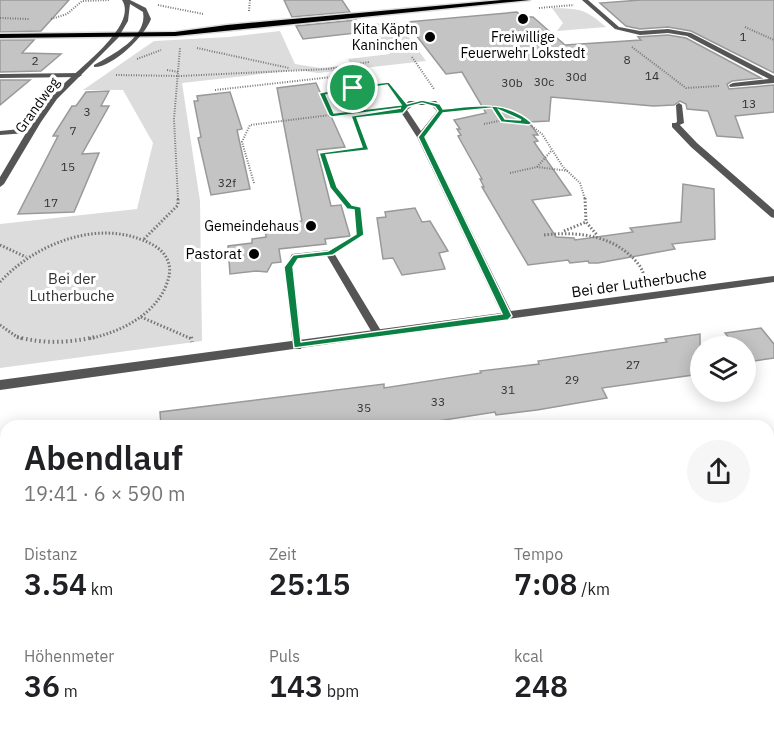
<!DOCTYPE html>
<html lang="de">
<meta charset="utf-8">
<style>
:root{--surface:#fff;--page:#f6f6f6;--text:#202124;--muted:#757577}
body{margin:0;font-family:"IBM Plex Sans",sans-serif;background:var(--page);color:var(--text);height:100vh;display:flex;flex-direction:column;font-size:22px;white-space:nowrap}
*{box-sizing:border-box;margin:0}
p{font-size:20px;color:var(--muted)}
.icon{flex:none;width:33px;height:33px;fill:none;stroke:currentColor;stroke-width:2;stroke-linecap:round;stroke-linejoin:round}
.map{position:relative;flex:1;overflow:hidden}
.side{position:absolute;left:0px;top:420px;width:774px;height:318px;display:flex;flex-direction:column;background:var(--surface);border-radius:18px 18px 0 0;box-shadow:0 3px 15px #0003}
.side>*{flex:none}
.controls{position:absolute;left:690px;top:336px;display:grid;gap:12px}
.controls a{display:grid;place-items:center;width:66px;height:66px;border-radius:50%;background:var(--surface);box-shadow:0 3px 15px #0003;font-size:30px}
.pin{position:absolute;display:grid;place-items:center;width:51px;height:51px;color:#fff;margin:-26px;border:3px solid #fff;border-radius:50%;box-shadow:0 2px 6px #0007}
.round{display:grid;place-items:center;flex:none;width:63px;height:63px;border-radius:32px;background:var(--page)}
.summary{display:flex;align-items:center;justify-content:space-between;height:102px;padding:0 24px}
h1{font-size:33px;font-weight:600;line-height:45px}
.figures{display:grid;grid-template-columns:repeat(3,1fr);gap:9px;height:102px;padding:6px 24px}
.figures div{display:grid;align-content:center}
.figures b{font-size:30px;font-weight:600}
.figures small{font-size:16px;font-weight:400}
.figures p{font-size:16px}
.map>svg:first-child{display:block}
.green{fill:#dcdcdc}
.building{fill:#c4c4c4;stroke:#999;stroke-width:1.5}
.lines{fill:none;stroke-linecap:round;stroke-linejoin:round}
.primary-casing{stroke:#dbdbdb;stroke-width:3}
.path-far2{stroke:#777;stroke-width:2;stroke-dasharray:1 1.5;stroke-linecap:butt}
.path-far1{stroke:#777;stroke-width:3;stroke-dasharray:1.5 2;stroke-linecap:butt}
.path{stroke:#777;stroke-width:4;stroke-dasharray:1.5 3;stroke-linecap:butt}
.service{fill:#555;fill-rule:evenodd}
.minor{fill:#555;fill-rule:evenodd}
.primary{fill:#000;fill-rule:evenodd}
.route{fill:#0b8043;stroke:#fff;stroke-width:1.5;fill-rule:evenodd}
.poi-dot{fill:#000;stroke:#fff;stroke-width:2}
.labels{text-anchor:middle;stroke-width:6;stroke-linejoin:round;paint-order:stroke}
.number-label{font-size:12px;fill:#313131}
.far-poi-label{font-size:14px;fill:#000;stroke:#fff;text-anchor:end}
.far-street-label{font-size:14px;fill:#000;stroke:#fff}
.poi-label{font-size:15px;fill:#000;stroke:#fff;text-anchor:end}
.park-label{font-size:15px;fill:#333;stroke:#fff}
.street-label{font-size:15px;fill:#000;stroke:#fff}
</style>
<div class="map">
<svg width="774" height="738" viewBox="0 0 774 738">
<rect width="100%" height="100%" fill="#fff"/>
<g class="green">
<path d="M552 8C581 9 584 8 606 27L557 31 563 23Z"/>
<path d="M398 22 426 61 318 73 297 70 182 83 200 201 202 341 0 368V224L137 209 153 143 123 90H83L154 41 229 37 280 31 295 64 320 68 351 65 348 59 390 54 370 24Z"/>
</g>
<g class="building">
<path d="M0 0H69L41 31 0 32Z"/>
<path d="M284 0H342L350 12 292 17Z"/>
<path d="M641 0H774V73L691 31 668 27 640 29 626 26 600 3Z"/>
<path d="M517 12 523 17H533L565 45 641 40 638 37 668 35 686 38 761 78 732 81 727 84 729 89 774 85V112L735 116 743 138 717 136 708 111 687 109 686 104 680 101 674 105 653 106 551 97 549 121 529 122 538 135H533L538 141 534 142 571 195 532 200 556 237 574 238 575 240 633 232 630 228 681 222 683 184 714 189 715 239 672 244 675 249 598 263H589L588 261 570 263 568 260 528 265 482 187H484L480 179H482L458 136 461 135 457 129H460L454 120 486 113 462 72 446 74 406 22Z"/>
<path d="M356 20 365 32 303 39 296 26Z"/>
<path d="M0 40H34L22 53 61 54 41 71 0 72Z"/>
<path d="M0 80H30L0 105Z"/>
<path d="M316 83 345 147 317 150 331 206 341 205 350 236 325 239 326 244 279 249 281 262 272 263 267 272 256 271 230 274 228 246 252 243V239L266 237 265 227 302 221 277 88Z"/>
<path d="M109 91 101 106H109L82 154 99 153 74 212 18 214 58 136H53L72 106H76L86 92Z"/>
<path d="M230 92 242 129 237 130 250 189 211 195 198 138 201 137 194 101H198L197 96Z"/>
<path d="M415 208 422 222 430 221 448 251 439 253 445 269 402 275 393 258 383 259 377 218 386 217 385 212Z"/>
<path d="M761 328 774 344V358L748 362 746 346H736L725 333Z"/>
<path d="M700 334V374L602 388 607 398 537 410 496 415 495 412 406 426H161L160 412 384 384V388L481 373 480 371 539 364 538 361 667 342 665 339Z"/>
</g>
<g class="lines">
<g class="primary-casing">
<path id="primary" d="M502 0H530L175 36 0 38V34L175 32 227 25Z"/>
</g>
<g class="path-far2">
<path d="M158 5 203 14"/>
<path d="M539 8 574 5"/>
<path d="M249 11 250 0"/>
<path d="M0 18 29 19"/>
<path d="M51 19 67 14 82 1 110 0"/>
<path d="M745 27 774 40"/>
<path d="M632 47 686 88 719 86"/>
<path d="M197 48 289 68"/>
<path d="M412 57 434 89"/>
<path d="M137 59 161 50"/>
<path d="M167 70 179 72"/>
<path d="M116 75 180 76 328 69 369 62"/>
<path d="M215 90 332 77 335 84 350 82 353 88 389 84 397 96"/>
<path d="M494 107 503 120"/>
<path d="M455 110 493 106 517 115 542 134 563 167 580 183 585 199"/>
<path d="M332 115 322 94 347 91 353 88"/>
<path d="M484 124 503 120 528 123"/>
<path d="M537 167 552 150"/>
<path d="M510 173 537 167 569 171"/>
<path d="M254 183 242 142 250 125 386 108"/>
<path d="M178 199 174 119 180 48"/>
<path d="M343 199 334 188 322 153 366 148 353 117 390 113"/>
</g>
<g class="path-far1">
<path d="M342 198 350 207H357L360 235 343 245"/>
<path d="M585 198 586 222 597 235"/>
<path d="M564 231 586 222"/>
<path d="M544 235C578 231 616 235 639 265 643 270 644 277 647 282"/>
<path d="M144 239 178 205V198"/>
<path d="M0 245 26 257"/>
<path d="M0 282C32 247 89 222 137 238 146 241 158 246 164 254 170 262 171 271 168 280 158 314 121 332 88 339"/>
<path d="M141 317 192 339"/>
<path d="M0 325 17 337 23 339"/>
</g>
<g class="path">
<path d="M17 337C45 344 67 343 95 337"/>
<path d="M191 337 192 342"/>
</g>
<g class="service">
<path d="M0 74 79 73 82 75 79 77 0 78Z"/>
<path d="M679 103 682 105 684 123 675 127 672 125 677 122 676 105Z"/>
<path d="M330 250 334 253 383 334 378 337 374 336 327 256 298 258 293 267 302 346 301 349H293L285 267 292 254Z"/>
</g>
<g class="minor">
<path d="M122 0H130L146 8 151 19C145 36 112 68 94 67V65C112 55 148 37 143 12L130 4 128 21 118 38 57 99 41 122 4 184 0 187V177L26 133 0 135V131L30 128C39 113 49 99 61 87 76 70 139 26 122 0Z"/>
<path d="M582 0H588L619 27 640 31 668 29 691 33 774 76V83L730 87 729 85 733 83 769 79 687 36 668 33 640 35 615 29Z"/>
<path d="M409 101H436L445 111 425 137 511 311 774 276V282L0 390V380L501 313 417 137 399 109ZM414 105H431L437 111 421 131 407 110Z"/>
<path d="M672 123H678L697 143 774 210V218L771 217 691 147 672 127Z"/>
</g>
<use href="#primary" class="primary"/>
</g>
<path class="route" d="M389 82 407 104 422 100 440 104 443 109C476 106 505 99 532 123L529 125 501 122 492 108 443 113 425 137 512 316 508 320 294 348 284 267 293 255 328 251 356 234 354 210 347 209 330 188 319 153 362 147 351 116 401 108 332 117 329 115 319 93 353 86ZM387 85 401 105 334 113 326 95ZM422 103 435 107 438 111 418 137 502 314 301 342 293 267 298 259 333 255 364 235 361 207 352 205 337 187 326 155 369 150 357 118 403 113 408 107ZM499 110 521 120 505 119Z"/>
<g class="poi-dot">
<circle cx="523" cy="19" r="6"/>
<circle cx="430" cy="37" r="6"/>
<circle cx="311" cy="226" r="6"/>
<circle cx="254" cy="254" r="6"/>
</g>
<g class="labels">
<g class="number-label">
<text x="743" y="41">1</text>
<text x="627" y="64">8</text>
<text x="35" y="65">2</text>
<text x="652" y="80">14</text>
<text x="576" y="81">30d</text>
<text x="544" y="86">30c</text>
<text x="512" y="87">30b</text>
<text x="749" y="108">13</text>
<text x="87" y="116">3</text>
<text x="73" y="135">7</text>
<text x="68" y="171">15</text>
<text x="227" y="187">32f</text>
<text x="51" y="207">17</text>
<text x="633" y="369">27</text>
<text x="572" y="384">29</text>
<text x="508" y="394">31</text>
<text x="438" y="406">33</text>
<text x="364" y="412">35</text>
</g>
<g class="far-poi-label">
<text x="418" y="34">Kita Käptn<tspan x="418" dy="16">Kaninchen</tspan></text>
<text x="523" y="42" text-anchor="middle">Freiwillige<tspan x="523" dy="16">Feuerwehr Lokstedt</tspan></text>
<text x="299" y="231">Gemeindehaus</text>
</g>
<g class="far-street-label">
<text transform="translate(37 105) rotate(-54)" y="5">Grandweg</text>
</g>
<g class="poi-label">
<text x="242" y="259">Pastorat</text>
</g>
<g class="park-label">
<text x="72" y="284">Bei der<tspan x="72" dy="17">Lutherbuche</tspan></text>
</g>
<g class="street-label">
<text transform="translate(639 283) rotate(-8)" y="5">Bei der Lutherbuche</text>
</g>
</g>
</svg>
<div class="controls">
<a><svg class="icon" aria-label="layers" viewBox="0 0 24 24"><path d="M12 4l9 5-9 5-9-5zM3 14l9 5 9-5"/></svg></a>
</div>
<div class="pin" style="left:353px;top:88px;background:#1e9e55"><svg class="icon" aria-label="arrive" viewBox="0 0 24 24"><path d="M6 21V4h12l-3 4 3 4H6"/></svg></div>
<section class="side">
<div class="summary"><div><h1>Abendlauf</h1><p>19:41 · 6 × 590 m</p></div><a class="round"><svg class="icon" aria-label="share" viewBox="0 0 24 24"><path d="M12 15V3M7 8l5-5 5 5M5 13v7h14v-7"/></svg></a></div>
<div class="figures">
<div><p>Distanz</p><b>3.54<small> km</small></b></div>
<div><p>Zeit</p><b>25:15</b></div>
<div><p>Tempo</p><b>7:08<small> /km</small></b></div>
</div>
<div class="figures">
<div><p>Höhenmeter</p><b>36<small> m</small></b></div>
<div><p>Puls</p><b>143<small> bpm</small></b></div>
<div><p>kcal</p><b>248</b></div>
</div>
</section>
</div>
